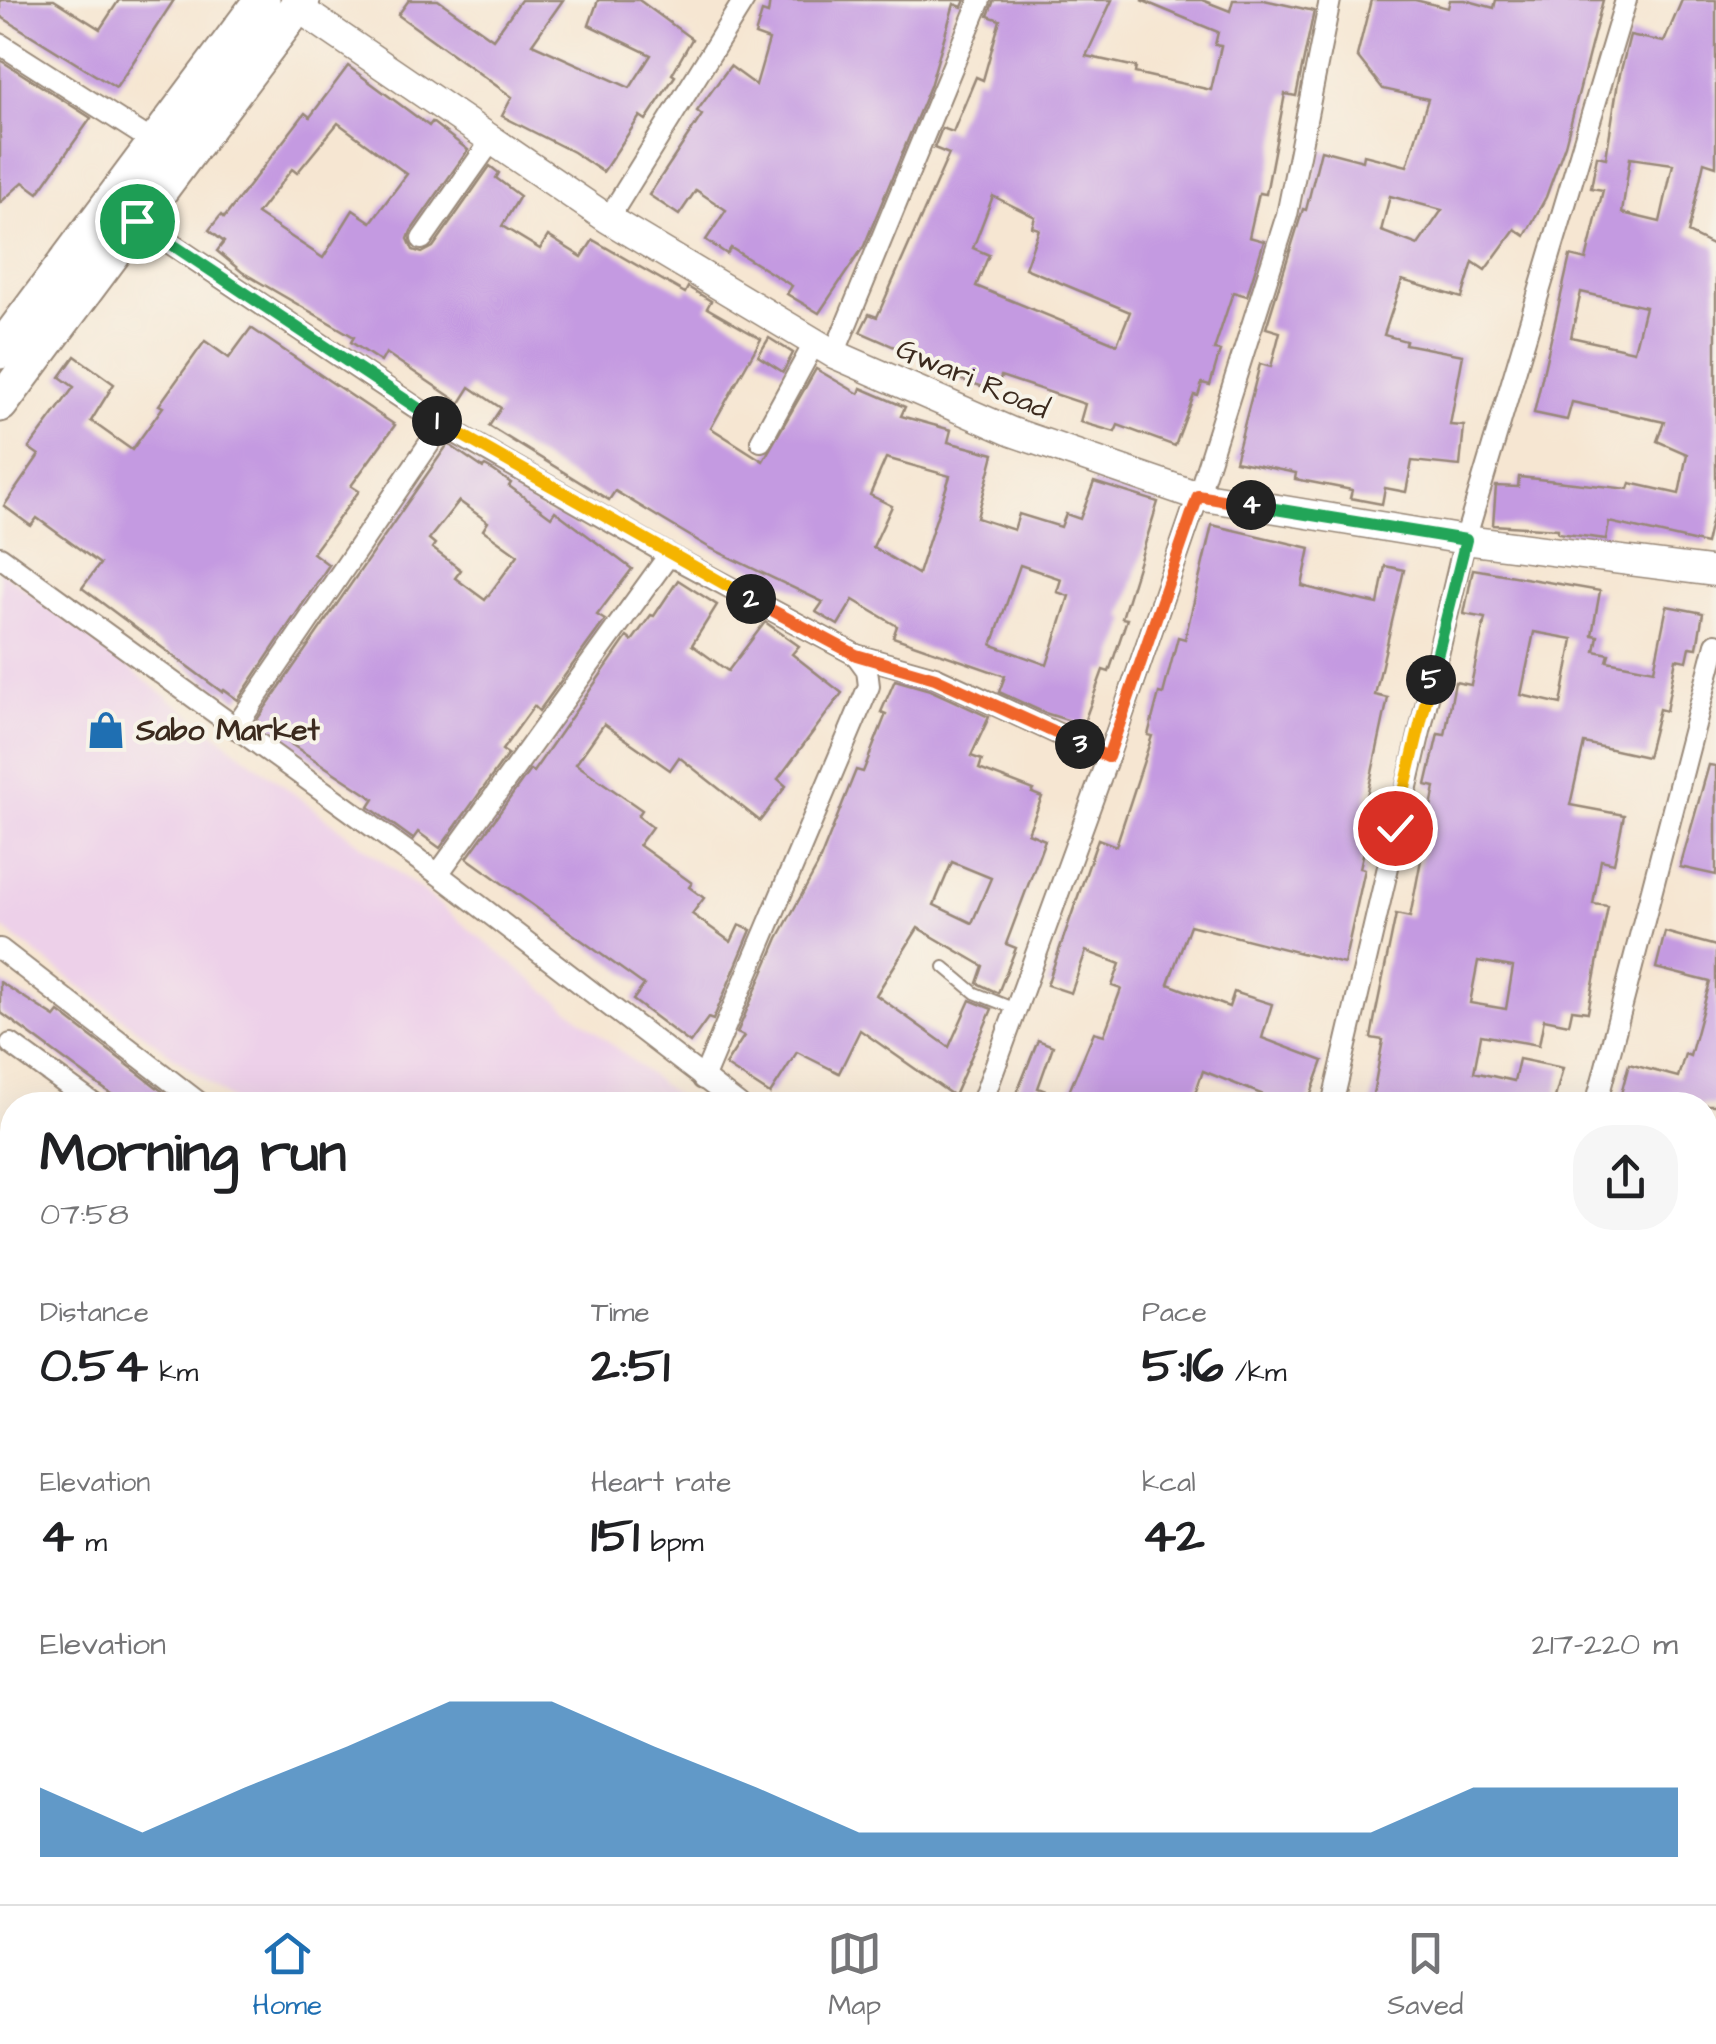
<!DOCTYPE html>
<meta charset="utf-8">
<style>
:root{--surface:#fff;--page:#f6f6f6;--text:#202124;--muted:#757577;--line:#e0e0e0;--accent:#1f6fb2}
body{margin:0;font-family:"Architects Daughter",sans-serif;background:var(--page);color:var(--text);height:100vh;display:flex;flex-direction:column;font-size:38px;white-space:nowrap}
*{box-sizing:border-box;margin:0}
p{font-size:32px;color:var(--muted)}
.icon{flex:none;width:55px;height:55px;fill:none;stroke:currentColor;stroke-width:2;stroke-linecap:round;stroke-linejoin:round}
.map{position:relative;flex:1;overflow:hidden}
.details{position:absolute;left:0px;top:1092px;width:1718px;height:812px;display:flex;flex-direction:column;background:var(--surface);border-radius:40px 40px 0 0;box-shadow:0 10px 40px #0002}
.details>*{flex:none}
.pin{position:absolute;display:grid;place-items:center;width:85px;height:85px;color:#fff;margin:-42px;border:5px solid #fff;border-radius:50%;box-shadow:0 2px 10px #0007}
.km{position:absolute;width:50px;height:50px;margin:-25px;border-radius:50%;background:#222;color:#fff;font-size:28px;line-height:50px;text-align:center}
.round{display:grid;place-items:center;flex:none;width:105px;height:105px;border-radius:40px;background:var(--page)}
.headline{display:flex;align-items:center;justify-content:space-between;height:170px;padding:0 40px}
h1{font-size:55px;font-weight:700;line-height:75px}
.metrics{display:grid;grid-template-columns:repeat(3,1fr);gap:15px;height:170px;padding:10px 40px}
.metrics div{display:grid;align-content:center}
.metrics b{font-size:50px;font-weight:700}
.metrics small{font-size:28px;font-weight:400}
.metrics p{font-size:28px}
.chart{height:280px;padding:20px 40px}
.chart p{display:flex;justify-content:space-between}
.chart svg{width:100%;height:180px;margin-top:10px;fill:var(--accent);opacity:.7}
.menu{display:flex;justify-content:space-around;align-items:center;height:140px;border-top:2px solid var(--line);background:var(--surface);font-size:28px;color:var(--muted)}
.menu a{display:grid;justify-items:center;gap:5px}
.menu .on{color:var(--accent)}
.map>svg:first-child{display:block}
.built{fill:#edd0e9}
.building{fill:#c49ae1;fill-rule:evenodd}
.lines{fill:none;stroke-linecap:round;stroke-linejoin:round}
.lane-casing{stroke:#988878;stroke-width:14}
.street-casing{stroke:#988878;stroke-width:24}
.secondary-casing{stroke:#988878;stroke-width:31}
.highway-casing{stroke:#988878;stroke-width:39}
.lane{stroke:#fff;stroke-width:10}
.street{stroke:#fff;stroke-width:20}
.secondary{stroke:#fff;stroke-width:28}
.highway{stroke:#fff;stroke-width:35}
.split-1-casing{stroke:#fff;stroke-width:20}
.split-2-casing{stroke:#fff;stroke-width:20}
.split-3-casing{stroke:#fff;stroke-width:20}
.split-4-casing{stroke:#fff;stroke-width:20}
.split-5-casing{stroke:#fff;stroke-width:20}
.split-6-casing{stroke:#fff;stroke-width:20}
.split-1{stroke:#22a559;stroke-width:12}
.split-2{stroke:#f5b400;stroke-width:12}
.split-3{stroke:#f0652b;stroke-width:12}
.split-4{stroke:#f0652b;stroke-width:12}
.split-5{stroke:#22a559;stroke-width:12}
.split-6{stroke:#f5b400;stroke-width:12}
.labels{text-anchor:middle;stroke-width:8;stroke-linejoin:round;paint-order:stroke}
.street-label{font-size:30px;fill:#3b2a1e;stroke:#f7f3e8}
.poi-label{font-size:30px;font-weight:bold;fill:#3b2a1e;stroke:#f7f3e8;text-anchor:start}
</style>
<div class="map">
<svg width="1716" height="1904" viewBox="0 0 1716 1904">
<rect width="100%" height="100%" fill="#f7f3e8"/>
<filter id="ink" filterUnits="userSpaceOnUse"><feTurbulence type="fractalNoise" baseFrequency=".01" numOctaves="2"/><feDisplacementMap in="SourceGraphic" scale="20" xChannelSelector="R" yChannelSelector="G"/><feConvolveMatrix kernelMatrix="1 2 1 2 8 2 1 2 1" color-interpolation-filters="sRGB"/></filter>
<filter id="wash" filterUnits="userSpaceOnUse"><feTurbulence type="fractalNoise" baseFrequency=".0048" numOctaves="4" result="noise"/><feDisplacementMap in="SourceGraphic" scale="40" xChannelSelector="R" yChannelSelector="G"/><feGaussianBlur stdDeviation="2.25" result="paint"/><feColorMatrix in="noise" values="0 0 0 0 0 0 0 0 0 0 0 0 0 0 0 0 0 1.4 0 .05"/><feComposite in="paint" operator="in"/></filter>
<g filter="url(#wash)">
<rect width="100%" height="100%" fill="#f6e6d2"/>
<path class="built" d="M0 570 422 891 687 1105H238L0 926Z"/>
<g id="blocks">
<g class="building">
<path d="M0 0H54L100 29 119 0H174L116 88 0 16Z"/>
<path d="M409 0H438L493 39 521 0H563L532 44 630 88 651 55 589 25 598 0H639L692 39 672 74 675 76 646 120 640 116 603 172 573 152 502 116 512 97 398 15Z"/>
<path d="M770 0H965L962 7 954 4 930 86 864 246 819 313 787 294 792 286 731 248 727 254 706 240 726 210 696 190 679 215 649 195 702 115 697 111 730 66 756 85 769 40 755 35 762 12 768 14Z"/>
<path d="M994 0H1112L1086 56 1136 67 1135 73 1211 90 1221 46 1215 45 1218 32 1141 0H1202L1230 11 1233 0H1264L1314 11 1296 96 1285 94 1266 194 1259 193 1249 237 1264 241 1247 296 1233 292 1214 350 1220 351 1210 385 1202 383 1198 396 1194 395 1175 446 1118 425 1115 432 1080 422 1085 404 1001 376 996 391 962 380 963 377 860 332 869 314 877 317 949 154 934 148 942 128 953 132 976 77 983 80 1000 20 988 16ZM993 196 1035 217 1032 227 1039 229 1025 268 1130 312 1117 344 976 286 989 255 973 248Z"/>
<path d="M1371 0H1415L1448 8 1450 0H1465L1494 8 1496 0H1603L1565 145 1546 197 1525 236 1515 229 1485 270 1473 262 1462 298 1402 280 1384 335 1406 341 1405 344 1463 355 1450 425 1464 426 1460 466 1412 461 1406 492 1385 488 1382 504 1350 498 1352 490 1295 479 1296 473 1235 461 1260 364 1271 367 1280 332 1266 328 1303 209 1306 210 1321 150 1363 161 1364 155 1407 166 1428 99 1383 89 1357 56ZM1390 196 1442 210 1418 245 1381 231Z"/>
<path d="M1682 0H1716V166L1704 162 1688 233 1716 247V500L1706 544 1609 522 1606 539 1558 533V529L1493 525 1496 486 1518 487 1519 477 1628 489 1630 483 1679 494 1687 454 1657 441 1664 422 1572 402 1567 420 1534 413 1570 256 1586 260 1603 190 1591 188 1597 156 1606 158 1618 82 1630 35 1664 42ZM1630 158 1673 164 1660 222 1622 213ZM1581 292 1645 307 1634 351 1571 337Z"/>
<path d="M0 60 91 118 38 193 23 182 0 203Z"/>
<path d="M348 66 429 126 432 122 468 150 411 231 408 239 413 250 422 253 433 247 490 166 499 173 496 178 520 196 502 226 540 249 548 236 582 257 593 240 685 293 688 287 691 289 711 301 707 308 761 339 711 428 763 461 816 369 859 394 861 388 905 407 901 416 951 430 948 442 994 454 977 518 1014 530 1019 514 1061 527 1066 514 1080 519 1094 482 1158 502 1122 618 1127 619 1109 672 1103 670 1083 725 1045 713 999 692 1005 676 893 637 897 626 853 600 838 625 816 612 823 602 710 548 615 491 609 500 489 426 501 408 470 387 460 403 386 353 381 362 351 342 354 337 242 272 217 251 224 242 209 230 221 215 224 218 305 113 310 117ZM338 123 407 174 371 222 353 210 323 258 257 214 292 169 297 173ZM886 458 950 476 918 574 873 547 892 506 870 495ZM1020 565 1061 579 1057 592 1069 596 1047 665 992 645Z"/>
<path d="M251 328 395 425 351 486 359 491 313 553 329 565 238 700 224 690 222 692 82 588 100 564 37 518 31 526 4 506 39 455 29 448 74 387 60 377 75 356 114 384 91 421 132 450 163 407 159 405 205 341 229 358Z"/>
<path d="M769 338 793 353 783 372 758 356Z"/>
<path d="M448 444 483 468 485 466 494 471 511 483 509 486 551 517 555 511 632 569 597 615 605 620 539 711 534 706 502 750 508 754 440 848 418 832 413 839 369 807 374 799 256 721ZM459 501 488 522 483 530 518 555 485 600 455 578 461 570 432 548 435 544 429 539Z"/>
<path d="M1212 525 1310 548 1302 586 1346 597 1378 604 1385 566 1404 570 1375 695 1388 698 1366 801 1375 803 1360 868 1365 869 1344 964 1190 925 1168 984 1229 1007 1234 992 1272 1004 1262 1038 1323 1061 1307 1105H1273L1274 1099 1203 1071 1191 1105H1122L1097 1097 1094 1105H1012L1038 1040 1053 1046 1038 1088 1066 1099 1094 1032 1104 1035 1121 989 1112 986 1120 964 1086 951 1071 993 1047 985 1098 839 1116 846 1152 736 1148 735 1159 693 1163 694 1178 637 1185 639Z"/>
<path d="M1473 569 1600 591 1592 635 1598 636 1595 651 1609 654 1607 661 1654 670 1667 606 1703 613 1697 648 1690 647 1687 661 1676 659 1666 711 1659 709 1647 757 1584 743 1570 805 1624 815 1614 863 1601 860 1593 904 1608 906 1588 1012 1572 1010 1569 1024 1544 1019 1539 1045 1481 1035 1474 1072 1514 1081 1519 1059 1563 1068 1553 1105H1371L1383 1040 1371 1038 1375 1016 1396 914 1410 917 1435 787 1426 785 1438 734 1445 735 1455 682 1471 685 1485 618 1464 614ZM1534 632 1573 639 1561 704 1521 695ZM1478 961 1513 967 1506 1009 1470 1003Z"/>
<path d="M678 580 717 605 692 645 728 671 765 622 799 646 792 654 842 693 778 779 786 786 760 821 679 757 670 770 604 724 576 764 642 810 638 816 652 827 639 845 692 883 689 887 704 898 692 914 731 942 739 925 751 930 713 1020 708 1018 690 1043 633 1000 644 985 467 858 530 770 533 772 627 637 632 641 651 615 654 616Z"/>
<path d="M895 680 930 690 989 717 971 756 982 760 979 769 1034 790 1032 793 1042 797 1028 833 1045 840 1006 944 1016 948 998 993 977 983 983 966 918 928 876 995 949 1047 970 1000 992 1009 954 1096 860 1030 839 1073 797 1052 770 1094 725 1065 744 1036 737 1033 778 938 817 867 856 770 863 772 886 714 881 712ZM952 862 991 878 972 923 934 905Z"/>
<path d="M1709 765 1716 766V875L1680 867Z"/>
<path d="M1665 932 1716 946V1105H1618L1629 1064 1678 1077 1685 1054 1690 1056 1710 982 1656 968Z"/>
<path d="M0 982 55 1017 59 1012 180 1105H126L0 1012Z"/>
</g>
</g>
</g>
<g filter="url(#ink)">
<use href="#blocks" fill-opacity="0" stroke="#988878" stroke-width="2.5"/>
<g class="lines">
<g class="lane-casing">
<path id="lane" d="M944 967 975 993 1015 1009"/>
</g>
<g class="street-casing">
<g id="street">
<path d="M0 44 155 143"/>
<path d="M608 219 744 0"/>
<path d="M137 221 442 425 669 555 856 655 867 670 869 686 703 1079"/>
<path d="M422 239 492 140"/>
<path d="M834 354 980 0"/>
<path d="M761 441 815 342"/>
<path d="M0 557 438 874 739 1105"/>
<path d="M856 655 935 677 1108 757"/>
<path d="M235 728 442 425"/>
<path d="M438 874 669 555"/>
<path d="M0 949 202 1105"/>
<path d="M11 1044 95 1105"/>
<path d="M981 1105 1108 757 1198 496 1287 215 1330 0"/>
<path d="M1332 1105 1465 540 1626 0"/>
<path d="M1596 1105 1716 644"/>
<path d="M1705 1154 1716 1153"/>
<path d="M0 1362 12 1345"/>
<path d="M1705 1459 1716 1439"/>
<path d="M1705 1534 1716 1542"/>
<path d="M0 1652 12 1662"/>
<path d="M0 1857 12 1849"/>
<path d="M1705 1872 1716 1881"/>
<path d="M1251 1892 1268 1904"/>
<path d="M420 1904 430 1892"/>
<path d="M1430 1904 1435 1892"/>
</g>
</g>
<g class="secondary-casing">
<path id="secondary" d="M297 7 608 219 834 354 1012 432 1198 496 1465 540 1716 572"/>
</g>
<g class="highway-casing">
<g id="highway">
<path d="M0 351 262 0"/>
<path d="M0 404 302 0"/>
</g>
</g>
<use href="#lane" class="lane"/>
<use href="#street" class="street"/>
<use href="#secondary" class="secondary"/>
<use href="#highway" class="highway"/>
</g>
</g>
<g class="lines" filter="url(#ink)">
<g class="split-1-casing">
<path id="split-1" d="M137 221 437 421"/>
</g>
<g class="split-2-casing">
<path id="split-2" d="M437 421 751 599"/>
</g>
<g class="split-3-casing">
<path id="split-3" d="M751 599 856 655 935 678 1080 744"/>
</g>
<g class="split-4-casing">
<path id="split-4" d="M1080 744 1108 757 1198 496 1251 505"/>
</g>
<g class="split-5-casing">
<path id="split-5" d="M1251 505 1466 540 1431 680"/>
</g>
<g class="split-6-casing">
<path id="split-6" d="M1395 828 1431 680"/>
</g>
<use href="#split-1" class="split-1"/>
<use href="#split-2" class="split-2"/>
<use href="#split-3" class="split-3"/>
<use href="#split-4" class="split-4"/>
<use href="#split-5" class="split-5"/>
<use href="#split-6" class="split-6"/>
</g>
<defs>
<g id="shop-bare" transform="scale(3)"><path d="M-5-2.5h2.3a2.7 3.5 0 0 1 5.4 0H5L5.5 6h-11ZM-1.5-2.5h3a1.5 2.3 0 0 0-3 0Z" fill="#1f6fb2" stroke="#f7f3e8" stroke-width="2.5" paint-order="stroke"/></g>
</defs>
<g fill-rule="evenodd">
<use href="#shop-bare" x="106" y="730"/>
</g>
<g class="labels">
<g class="street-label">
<text transform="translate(973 378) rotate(23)" y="10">Gwari Road</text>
</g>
<g class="poi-label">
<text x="136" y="740">Sabo Market</text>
</g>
</g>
</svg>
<div class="pin" style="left:137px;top:221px;background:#1e9e55"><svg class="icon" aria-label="arrive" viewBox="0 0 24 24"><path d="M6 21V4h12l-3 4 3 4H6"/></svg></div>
<div class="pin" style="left:1395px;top:828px;background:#d93025"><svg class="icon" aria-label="check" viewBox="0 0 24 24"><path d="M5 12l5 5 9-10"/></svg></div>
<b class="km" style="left:437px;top:421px">1</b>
<b class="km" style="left:751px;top:599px">2</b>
<b class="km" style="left:1080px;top:744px">3</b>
<b class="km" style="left:1251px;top:505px">4</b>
<b class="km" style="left:1431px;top:680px">5</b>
<section class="details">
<div class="headline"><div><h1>Morning run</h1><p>07:58</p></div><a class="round"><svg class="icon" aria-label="share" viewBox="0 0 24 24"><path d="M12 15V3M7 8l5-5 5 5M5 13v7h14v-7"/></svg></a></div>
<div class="metrics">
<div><p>Distance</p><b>0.54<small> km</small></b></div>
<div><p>Time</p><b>2:51</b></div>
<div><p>Pace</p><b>5:16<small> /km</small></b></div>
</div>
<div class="metrics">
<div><p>Elevation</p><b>4<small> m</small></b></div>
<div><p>Heart rate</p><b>151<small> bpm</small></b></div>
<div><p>kcal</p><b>42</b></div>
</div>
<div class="chart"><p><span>Elevation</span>217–220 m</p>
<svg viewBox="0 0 160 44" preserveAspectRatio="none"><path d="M0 44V27L10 38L20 27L30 17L40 6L50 6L60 17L70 27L80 38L90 38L100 38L110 38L120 38L130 38L140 27L150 27L160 27V44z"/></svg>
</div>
</section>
</div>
<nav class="menu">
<a class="on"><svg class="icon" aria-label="home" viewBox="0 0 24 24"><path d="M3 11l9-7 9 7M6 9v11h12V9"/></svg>Home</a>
<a><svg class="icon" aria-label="map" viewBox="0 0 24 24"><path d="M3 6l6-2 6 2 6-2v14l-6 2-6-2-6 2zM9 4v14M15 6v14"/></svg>Map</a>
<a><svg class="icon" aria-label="saved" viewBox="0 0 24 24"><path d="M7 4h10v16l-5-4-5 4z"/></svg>Saved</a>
</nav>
